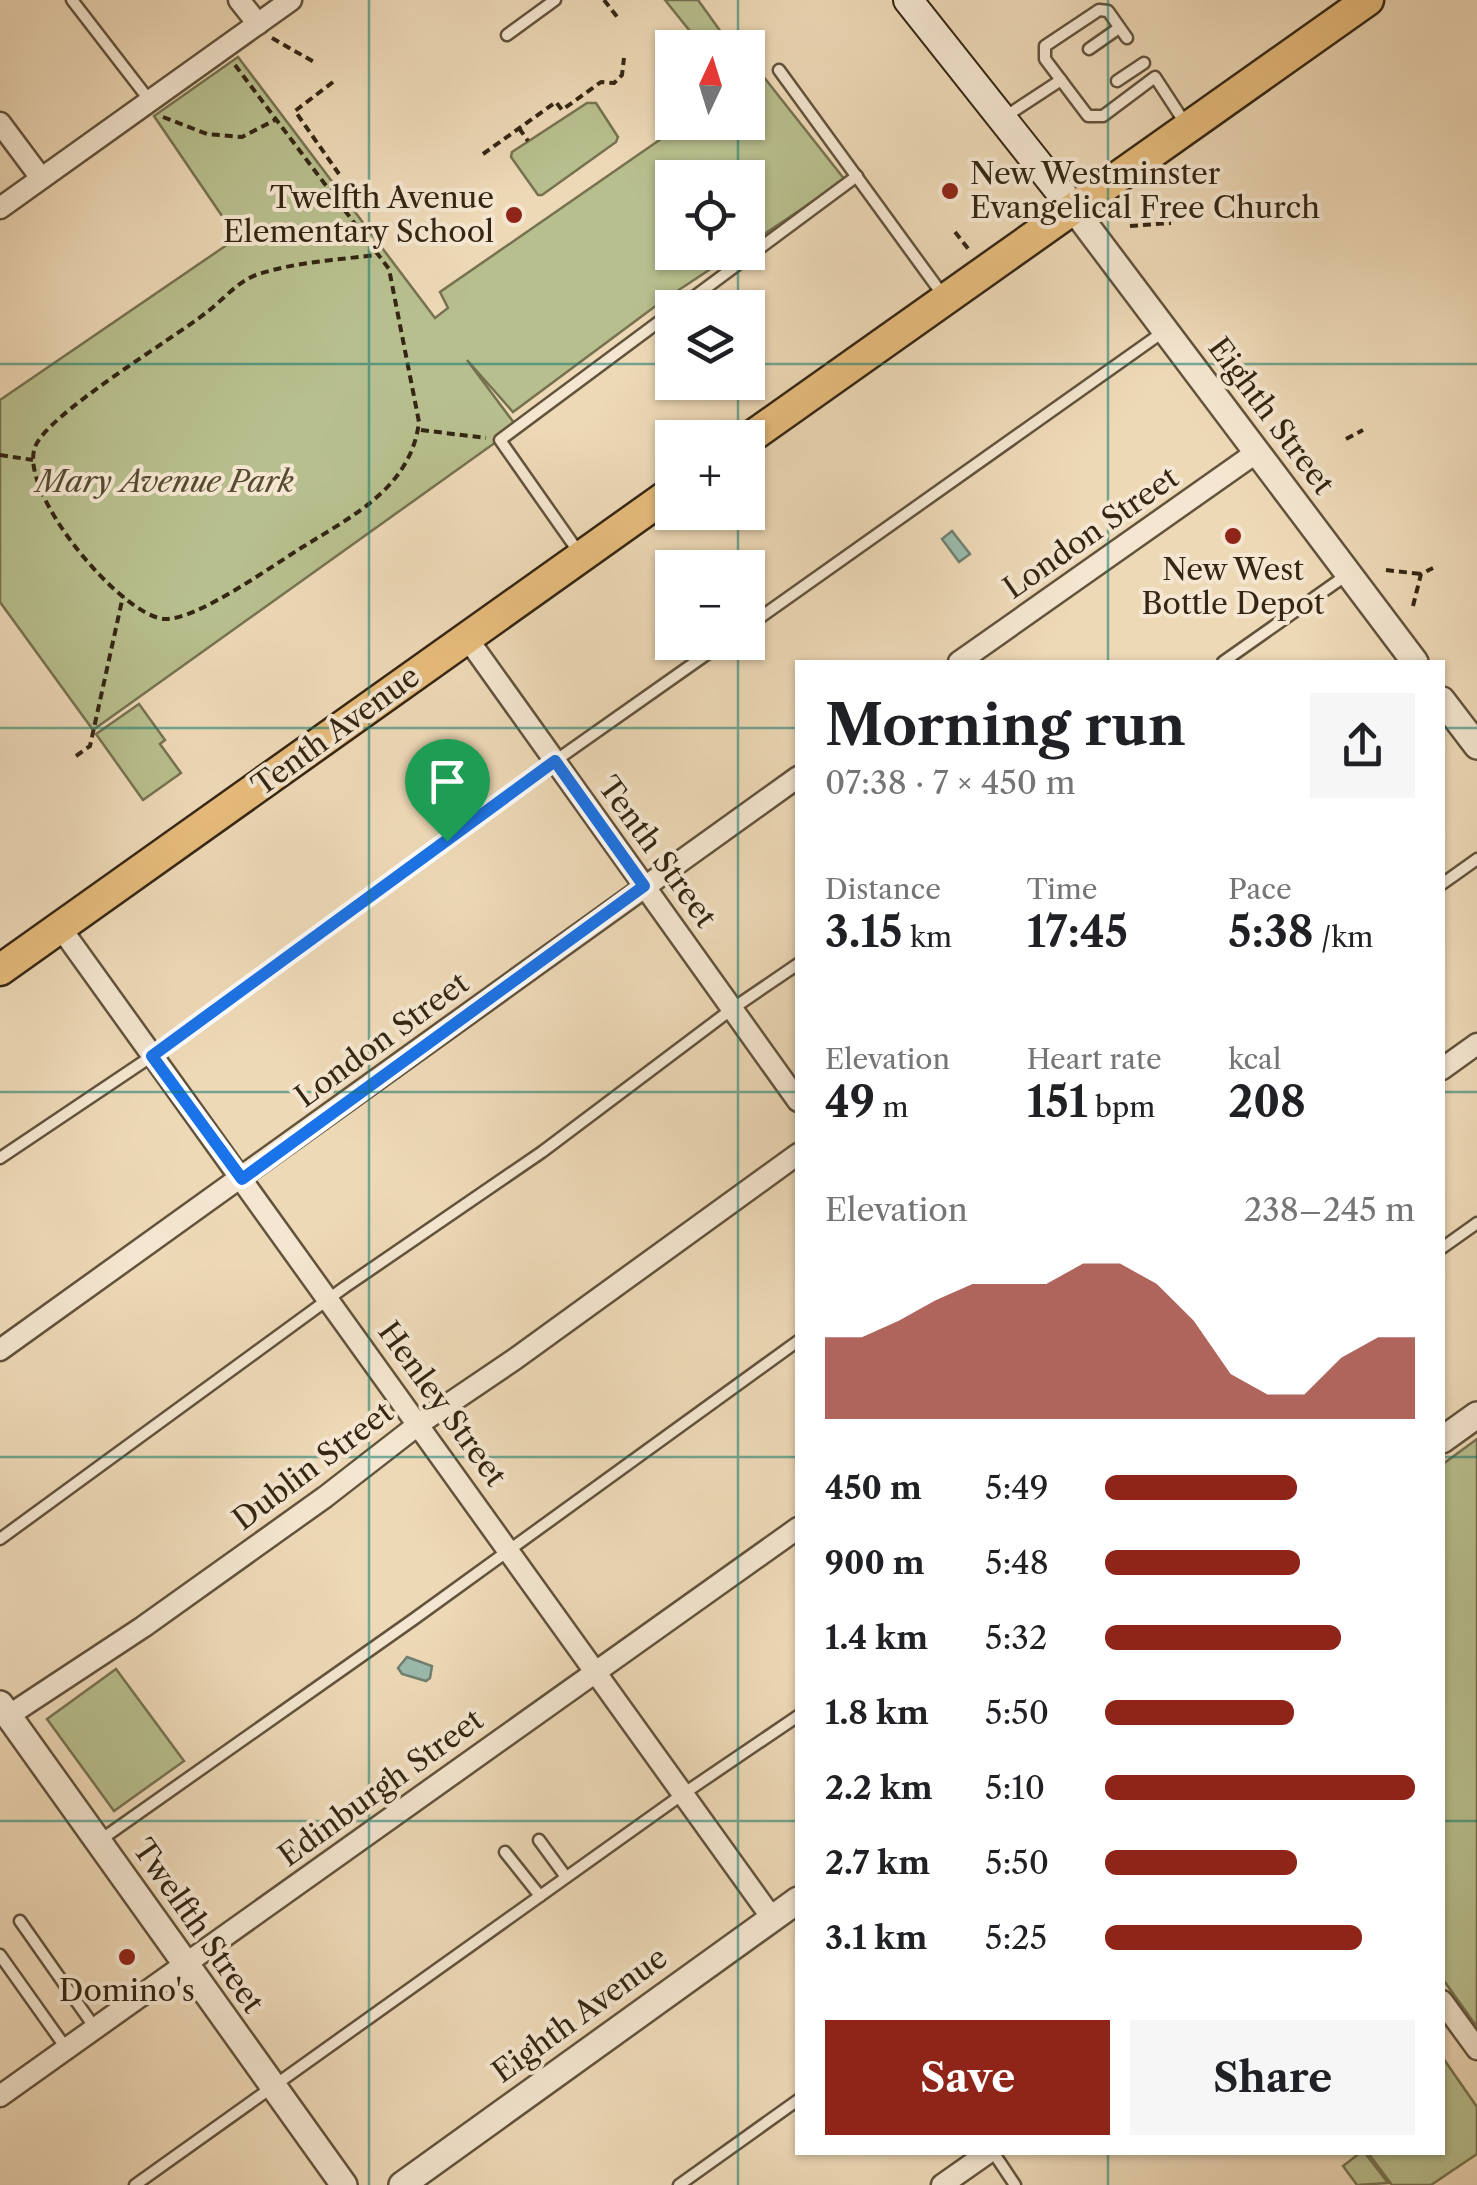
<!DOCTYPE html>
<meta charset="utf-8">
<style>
:root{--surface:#fff;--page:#f6f6f6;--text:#202124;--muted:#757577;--accent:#8f2418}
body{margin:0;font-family:"Libre Caslon Text",serif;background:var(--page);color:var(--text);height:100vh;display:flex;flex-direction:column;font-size:38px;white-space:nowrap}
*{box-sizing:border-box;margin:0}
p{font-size:32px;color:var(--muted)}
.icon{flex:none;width:55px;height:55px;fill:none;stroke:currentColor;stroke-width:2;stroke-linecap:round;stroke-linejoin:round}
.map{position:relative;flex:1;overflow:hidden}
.sheet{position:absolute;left:795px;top:660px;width:650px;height:1495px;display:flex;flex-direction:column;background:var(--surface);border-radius:0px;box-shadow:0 2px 8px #0004}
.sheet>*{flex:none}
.needle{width:65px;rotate:4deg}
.controls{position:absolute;left:655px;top:30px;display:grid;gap:20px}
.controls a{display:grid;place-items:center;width:110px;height:110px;border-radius:0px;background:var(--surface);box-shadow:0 2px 8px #0004;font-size:50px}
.pin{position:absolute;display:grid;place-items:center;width:85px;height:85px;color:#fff;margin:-102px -42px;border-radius:50% 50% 50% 0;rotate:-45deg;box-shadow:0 0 10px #0007}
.pin .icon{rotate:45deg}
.round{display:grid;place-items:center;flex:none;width:105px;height:105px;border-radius:0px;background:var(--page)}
.overview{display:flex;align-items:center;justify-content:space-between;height:170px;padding:0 30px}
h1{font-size:55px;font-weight:700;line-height:75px}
.figures{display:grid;grid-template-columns:repeat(3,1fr);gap:15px;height:170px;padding:10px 30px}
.figures div{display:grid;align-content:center}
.figures b{font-size:42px;font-weight:700}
.figures small{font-size:28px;font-weight:400}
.figures p{font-size:28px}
.chart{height:280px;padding:20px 30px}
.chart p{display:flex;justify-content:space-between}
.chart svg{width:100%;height:180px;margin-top:10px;fill:var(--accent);opacity:.7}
.primary-button{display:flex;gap:20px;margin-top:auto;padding:20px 30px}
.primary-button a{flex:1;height:115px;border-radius:0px;background:var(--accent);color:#fff;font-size:40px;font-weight:700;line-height:115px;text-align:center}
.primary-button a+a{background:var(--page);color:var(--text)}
ul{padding:0 30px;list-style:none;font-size:32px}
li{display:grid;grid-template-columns:160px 120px 1fr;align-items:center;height:75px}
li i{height:25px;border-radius:12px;background:var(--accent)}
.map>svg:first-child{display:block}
.green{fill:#b8bf8e;stroke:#767250;stroke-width:2.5}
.water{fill:#9abaac;stroke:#717f6f;stroke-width:2.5}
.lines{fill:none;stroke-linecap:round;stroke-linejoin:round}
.service-casing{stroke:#62533c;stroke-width:15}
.minor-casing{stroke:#62533c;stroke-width:25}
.tertiary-casing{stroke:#62533c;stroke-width:30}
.secondary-casing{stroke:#342613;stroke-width:32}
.primary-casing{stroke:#342613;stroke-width:35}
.path{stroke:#342613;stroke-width:4;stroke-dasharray:8 5;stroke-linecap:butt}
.service{stroke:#f4e6d0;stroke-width:10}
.minor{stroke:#f4e6d0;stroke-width:20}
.tertiary{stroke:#f4e6d0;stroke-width:25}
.secondary{stroke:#f4e6d0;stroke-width:28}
.primary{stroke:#e7bc7c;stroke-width:30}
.route-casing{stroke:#fff;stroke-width:20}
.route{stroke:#1a73e8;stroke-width:12}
.grid{fill:none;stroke:#0f766e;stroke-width:2.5;stroke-opacity:0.55}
.poi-dot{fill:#8f2418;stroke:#f4e6d0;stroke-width:4}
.labels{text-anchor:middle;stroke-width:8;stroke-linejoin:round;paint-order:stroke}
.poi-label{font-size:30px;fill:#342613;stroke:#f4e6d0}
.street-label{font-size:30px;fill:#342613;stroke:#f4e6d0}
.park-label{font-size:30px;font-style:italic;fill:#554c32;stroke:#f4e6d0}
</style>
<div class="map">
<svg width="1477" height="2185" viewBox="0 0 1477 2185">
<rect width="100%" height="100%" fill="#eed9b7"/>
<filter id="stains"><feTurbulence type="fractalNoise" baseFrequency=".002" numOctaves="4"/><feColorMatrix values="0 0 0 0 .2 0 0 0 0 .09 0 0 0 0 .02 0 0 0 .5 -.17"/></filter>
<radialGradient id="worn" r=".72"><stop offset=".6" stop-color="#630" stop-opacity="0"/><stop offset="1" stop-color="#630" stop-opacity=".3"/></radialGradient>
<g class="green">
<path d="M665 0H698L721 32 711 44 702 46Z"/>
<path d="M238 57 435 318 448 308 440 292 684 123 748 122V79L759 71 845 180 748 245V178H672V252L735 253 665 299 513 412 467 360 517 427 93 730 0 602V400L237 238 154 116Z"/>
<path d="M587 103H596L618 137 616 142 542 195H538L511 157 512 152Z"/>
<path d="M139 704 165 740 160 744 181 773 143 800 96 734Z"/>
<path d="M1477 1439V2027L1442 1978 1443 1464Z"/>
<path d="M116 1669 184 1761 114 1811 47 1719Z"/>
<path d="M1443 2058 1477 2107V2154L1431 2185H1392L1368 2153 1442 2152Z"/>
<path d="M1360 2153H1365L1388 2183 1357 2185 1343 2166Z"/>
</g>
<g class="water">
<path d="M952 531 970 554 959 562 942 539Z"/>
<path d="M407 1657 432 1666 430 1678 426 1681 402 1674 398 1668Z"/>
</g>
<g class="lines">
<g class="service-casing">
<g id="service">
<path d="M72 0 150 101"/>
<path d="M507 35 555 0"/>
<path d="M1127 38 1108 11 1099 10 1045 46V59L1088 116H1103L1155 77 1185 123"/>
<path d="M1089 49 1119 28"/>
<path d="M779 70 945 298"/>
<path d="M1117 81 1144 63"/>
<path d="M1003 118 1061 80"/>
<path d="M679 308 857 176"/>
<path d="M580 554 500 440 672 312"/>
<path d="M748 626 1163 332"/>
<path d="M1223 662 1348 574"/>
<path d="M1442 884 1477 859"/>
<path d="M0 1158 152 1056 555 761 724 642"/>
<path d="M1442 1248 1477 1223"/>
<path d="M0 1539 345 1287 542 1152 732 1009 798 964"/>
<path d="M539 1840 566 1877"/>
<path d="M99 1841 414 1619 798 1341"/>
<path d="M505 1852 540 1896"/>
<path d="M20 1921 95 2028"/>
<path d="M0 1955 66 2048"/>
<path d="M993 2152 1015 2185"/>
<path d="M135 2185 683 1794 798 1716"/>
<path d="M679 2185 798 2100"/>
</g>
</g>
<g class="minor-casing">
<g id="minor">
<path d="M239 0 258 24"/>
<path d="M0 123 41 178"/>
<path d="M0 208 291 0"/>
<path d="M467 638 798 1101"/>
<path d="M959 662 1257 452"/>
<path d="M60 927 772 1918"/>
<path d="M1442 1069 1477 1044"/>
<path d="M0 1350 798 777"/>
<path d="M8 1716 143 1627 325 1497 419 1424 515 1359 798 1154"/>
<path d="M1442 2001 1477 2049"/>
<path d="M0 2096 798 1528"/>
<path d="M942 2185 989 2152"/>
</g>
</g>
<g class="tertiary-casing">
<g id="tertiary">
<path d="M1073 208 1415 662"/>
<path d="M1442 700 1477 746"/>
<path d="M1442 1440 1477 1415"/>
<path d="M0 1704 344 2185"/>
<path d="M402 2185 798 1900"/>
</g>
</g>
<g class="secondary-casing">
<path id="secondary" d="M908 0 1073 208"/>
</g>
<g class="primary-casing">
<g id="primary">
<path d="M748 439 1368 0"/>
<path d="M0 970 672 492"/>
</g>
</g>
<g class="path">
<path d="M604 0 618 18"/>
<path d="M272 38 314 62"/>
<path d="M235 65 389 269 419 422C411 486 356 514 306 545 276 563 198 620 165 619 122 617 18 493 35 447 47 414 173 339 207 312 223 300 237 282 256 275 294 262 336 260 376 255"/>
<path d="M333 82 295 111 339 174"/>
<path d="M163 117 207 134 242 137 275 120"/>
<path d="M519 128 528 141"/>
<path d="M483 154 556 102 562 110 601 82 614 83 622 75 624 58"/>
<path d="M1130 226 1171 223"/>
<path d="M955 232 970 251"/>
<path d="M421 430 486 438"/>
<path d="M1346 439 1363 430"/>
<path d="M0 455 33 460"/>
<path d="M1309 466 1319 459"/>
<path d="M1386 570 1421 574"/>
<path d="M1413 606 1421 574 1433 568"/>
<path d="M76 756 90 746 123 596"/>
</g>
<use href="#service" class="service"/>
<use href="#minor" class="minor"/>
<use href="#tertiary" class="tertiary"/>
<use href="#secondary" class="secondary"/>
<use href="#primary" class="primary"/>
</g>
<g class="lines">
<g class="route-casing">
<path id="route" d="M555 761 644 886 242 1179 152 1056Z"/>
</g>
<use href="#route" class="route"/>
</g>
<path class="grid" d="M369 0V2185M738 0V48M1108 0V662M738 122V178M738 252V308M0 364H672M748 364H1477M738 382V438M738 512V568M738 642V2185M0 728H798M1442 728H1477M0 1092H798M1442 1092H1477M0 1457H798M1442 1457H1477M0 1821H798M1442 1821H1477M1108 2152V2185"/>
<g class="poi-dot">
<circle cx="950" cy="191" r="10"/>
<circle cx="514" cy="215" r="10"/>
<circle cx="1233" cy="536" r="10"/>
<circle cx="127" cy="1957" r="10"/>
</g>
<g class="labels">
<g class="poi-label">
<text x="970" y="184" text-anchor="start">New Westminster<tspan x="970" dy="34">Evangelical Free Church</tspan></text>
<text x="494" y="208" text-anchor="end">Twelfth Avenue<tspan x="494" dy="34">Elementary School</tspan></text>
<text x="1233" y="580">New West<tspan x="1233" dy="34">Bottle Depot</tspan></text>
<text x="127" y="2001">Domino's</text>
</g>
<g class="street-label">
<text transform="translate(1271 416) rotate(53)" y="10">Eighth Street</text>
<text transform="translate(1091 533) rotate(-35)" y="10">London Street</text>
<text transform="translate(336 731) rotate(-36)" y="10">Tenth Avenue</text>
<text transform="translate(657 852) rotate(54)" y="10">Tenth Street</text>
<text transform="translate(382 1040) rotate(-36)" y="10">London Street</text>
<text transform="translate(442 1404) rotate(54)" y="10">Henley Street</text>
<text transform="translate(313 1466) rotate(-37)" y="10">Dublin Street</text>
<text transform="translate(381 1788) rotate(-36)" y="10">Edinburgh Street</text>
<text transform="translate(198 1926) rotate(55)" y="10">Twelfth Street</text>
<text transform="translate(580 2015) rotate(-36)" y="10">Eighth Avenue</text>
</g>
<g class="park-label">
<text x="165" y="492">Mary Avenue Park</text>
</g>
</g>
<rect width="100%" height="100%" filter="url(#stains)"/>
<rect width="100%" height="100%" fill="url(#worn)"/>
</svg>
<div class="controls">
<a><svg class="needle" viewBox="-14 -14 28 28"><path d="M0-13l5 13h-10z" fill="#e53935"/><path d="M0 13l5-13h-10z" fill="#757577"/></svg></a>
<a><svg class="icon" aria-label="locate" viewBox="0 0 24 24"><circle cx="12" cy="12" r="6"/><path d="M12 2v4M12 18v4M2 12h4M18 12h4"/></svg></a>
<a><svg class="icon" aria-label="layers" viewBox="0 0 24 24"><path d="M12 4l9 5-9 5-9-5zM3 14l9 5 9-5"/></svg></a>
<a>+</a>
<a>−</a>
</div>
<div class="pin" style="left:447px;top:841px;background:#1e9e55"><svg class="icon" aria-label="arrive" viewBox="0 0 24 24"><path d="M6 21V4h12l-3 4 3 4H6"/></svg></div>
<section class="sheet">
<div class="overview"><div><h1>Morning run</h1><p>07:38 · 7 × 450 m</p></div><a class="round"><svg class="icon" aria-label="share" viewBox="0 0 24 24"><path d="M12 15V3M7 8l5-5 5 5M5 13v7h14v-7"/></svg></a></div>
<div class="figures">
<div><p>Distance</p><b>3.15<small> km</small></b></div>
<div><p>Time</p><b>17:45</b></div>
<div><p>Pace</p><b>5:38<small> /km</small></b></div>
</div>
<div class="figures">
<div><p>Elevation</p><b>49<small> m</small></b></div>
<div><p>Heart rate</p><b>151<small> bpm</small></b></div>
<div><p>kcal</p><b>208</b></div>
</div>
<div class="chart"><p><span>Elevation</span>238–245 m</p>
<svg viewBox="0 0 160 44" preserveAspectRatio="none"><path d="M0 44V24L10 24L20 20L30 15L40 11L50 11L60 11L70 6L80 6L90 11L100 20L110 33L120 38L130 38L140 29L150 24L160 24V44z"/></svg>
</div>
<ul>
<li><b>450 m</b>5:49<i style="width:62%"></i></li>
<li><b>900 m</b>5:48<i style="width:63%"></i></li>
<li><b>1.4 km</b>5:32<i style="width:76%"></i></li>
<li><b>1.8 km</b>5:50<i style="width:61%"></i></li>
<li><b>2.2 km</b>5:10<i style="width:100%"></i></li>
<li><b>2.7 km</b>5:50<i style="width:62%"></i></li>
<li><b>3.1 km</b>5:25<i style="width:83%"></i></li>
</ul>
<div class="primary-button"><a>Save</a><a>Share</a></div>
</section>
</div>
